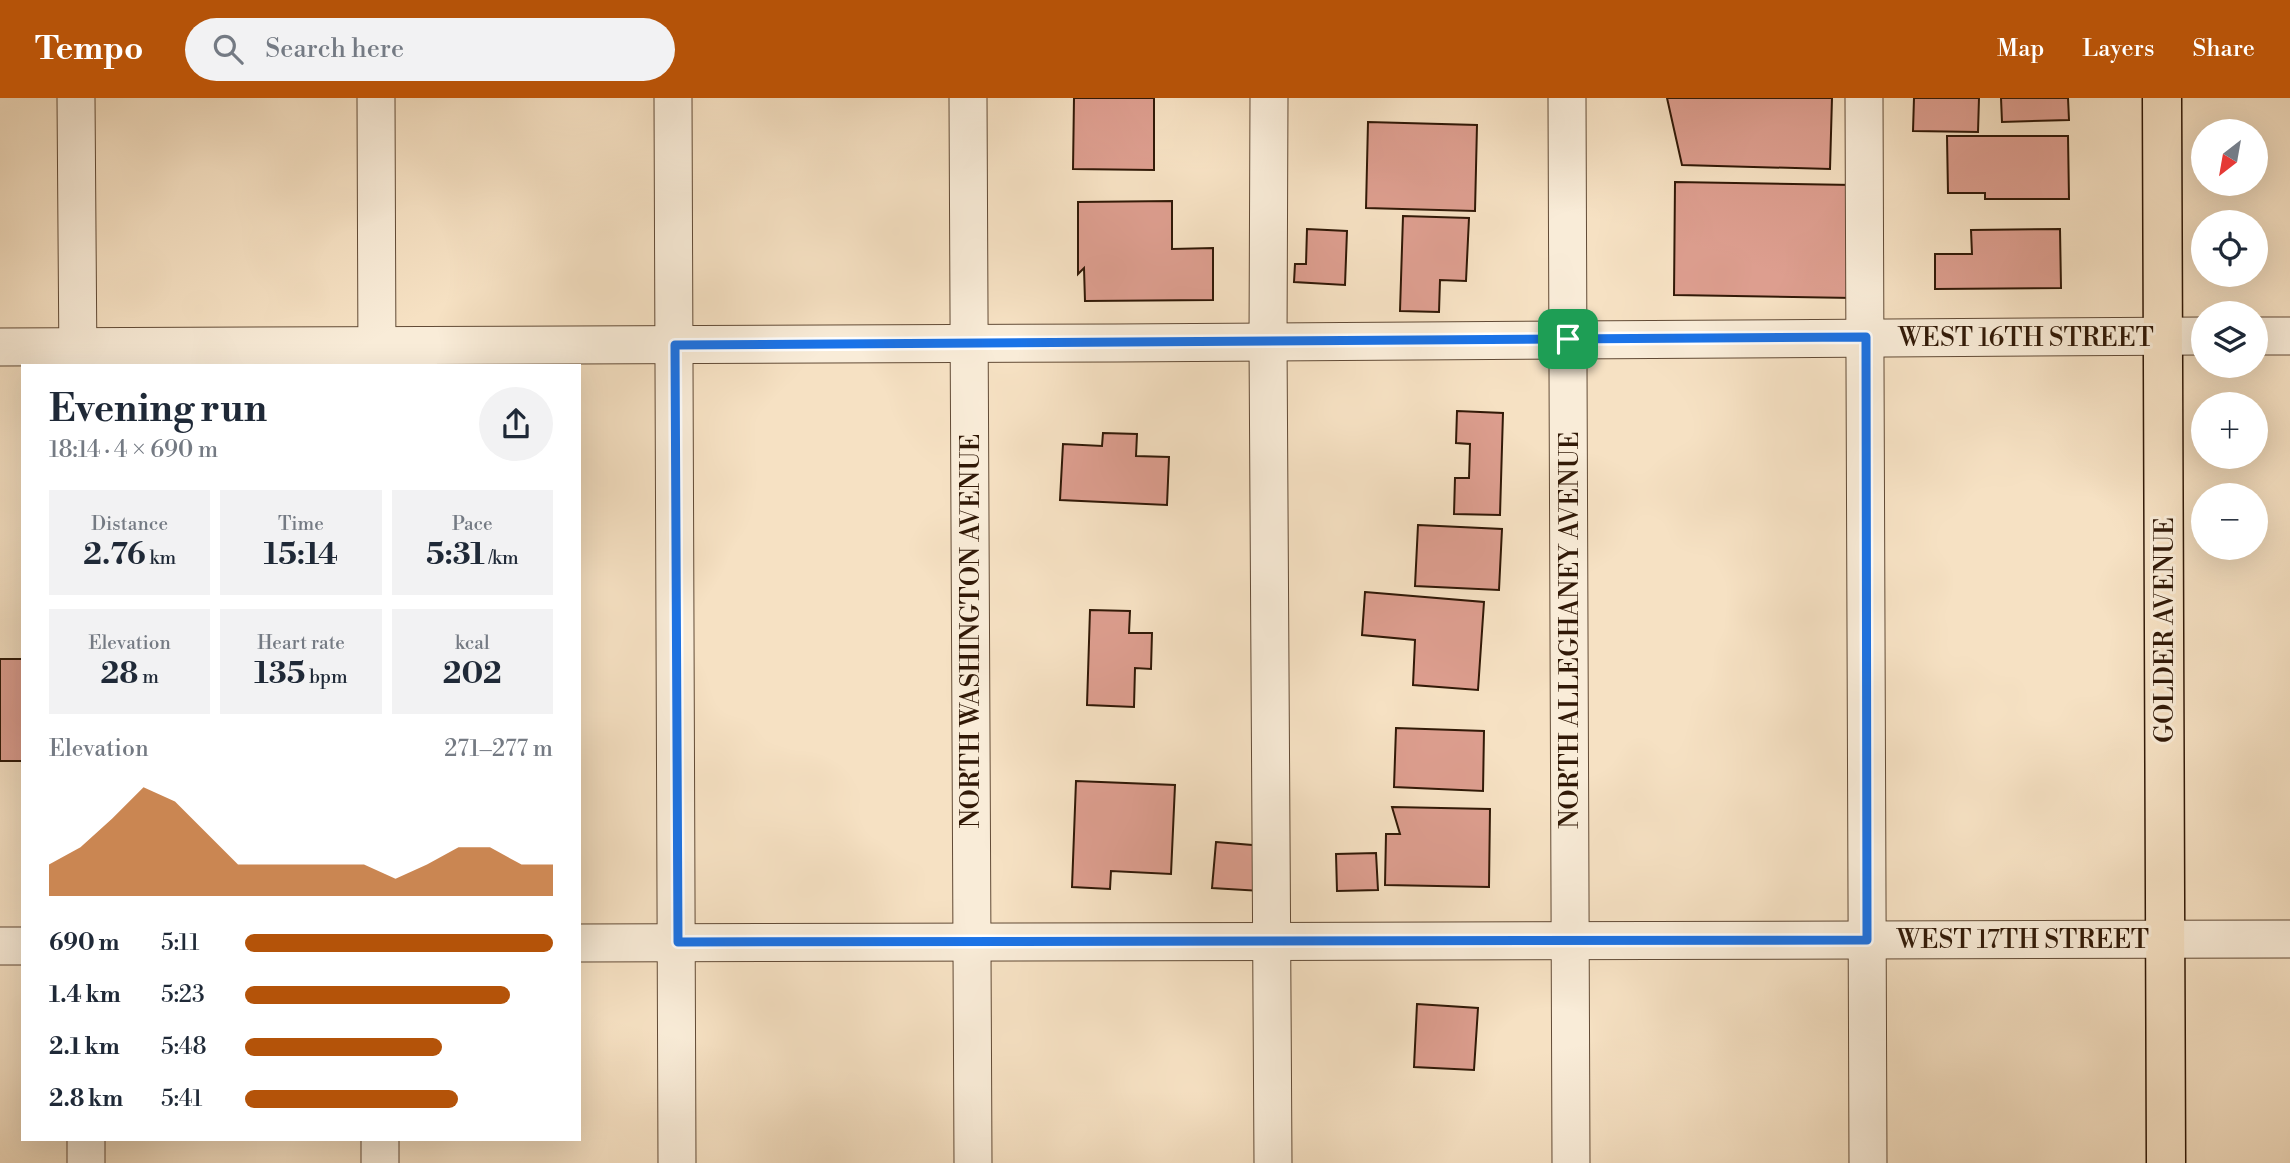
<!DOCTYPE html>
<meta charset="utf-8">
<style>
:root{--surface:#fff;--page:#f2f2f3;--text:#1f2937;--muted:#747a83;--accent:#b45309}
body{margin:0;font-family:"Libre Bodoni",serif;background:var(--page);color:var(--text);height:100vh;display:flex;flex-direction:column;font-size:26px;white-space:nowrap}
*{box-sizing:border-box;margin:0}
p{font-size:23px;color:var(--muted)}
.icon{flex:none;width:38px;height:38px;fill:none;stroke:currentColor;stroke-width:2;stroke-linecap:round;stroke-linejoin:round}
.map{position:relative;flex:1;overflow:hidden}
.panel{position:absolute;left:21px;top:266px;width:560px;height:777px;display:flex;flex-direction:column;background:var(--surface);border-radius:0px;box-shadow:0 7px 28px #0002}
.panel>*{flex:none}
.needle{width:46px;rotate:211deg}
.fabs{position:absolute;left:2191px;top:21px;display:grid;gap:14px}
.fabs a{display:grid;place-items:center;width:77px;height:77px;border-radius:50%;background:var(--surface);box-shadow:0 7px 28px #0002;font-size:35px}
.pin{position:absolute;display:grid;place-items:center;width:60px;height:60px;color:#fff;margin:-30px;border-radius:14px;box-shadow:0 4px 10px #0006}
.round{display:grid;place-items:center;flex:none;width:74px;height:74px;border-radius:37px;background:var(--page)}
.summary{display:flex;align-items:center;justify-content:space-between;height:119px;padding:0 28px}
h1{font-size:38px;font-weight:800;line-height:52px}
.stats{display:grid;grid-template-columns:repeat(3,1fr);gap:10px;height:119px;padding:7px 28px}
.stats div{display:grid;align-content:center;border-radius:0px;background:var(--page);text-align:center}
.stats b{font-size:30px;font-weight:800}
.stats small{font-size:19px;font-weight:400}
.stats p{font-size:19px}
.chart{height:196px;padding:14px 28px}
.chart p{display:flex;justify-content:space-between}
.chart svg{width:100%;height:126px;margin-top:7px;fill:var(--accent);opacity:.7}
ul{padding:0 28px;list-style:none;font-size:23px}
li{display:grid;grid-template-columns:112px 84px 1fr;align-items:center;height:52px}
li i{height:18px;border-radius:9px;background:var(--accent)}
header{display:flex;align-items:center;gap:42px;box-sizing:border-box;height:98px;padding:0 35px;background:var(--accent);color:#fff}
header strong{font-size:33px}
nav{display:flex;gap:38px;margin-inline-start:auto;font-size:24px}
.search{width:490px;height:63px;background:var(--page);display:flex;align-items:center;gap:18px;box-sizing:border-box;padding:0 24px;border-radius:38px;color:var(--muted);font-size:26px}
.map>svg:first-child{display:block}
.building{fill:#dd9e8f;stroke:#311907;stroke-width:2}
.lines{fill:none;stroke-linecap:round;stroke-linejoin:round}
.minor-casing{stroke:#624b36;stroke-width:39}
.major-casing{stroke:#311907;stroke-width:41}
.minor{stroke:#f9ecd8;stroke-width:37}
.major{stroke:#f6e1c3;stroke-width:38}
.route-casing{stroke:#fff;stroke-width:14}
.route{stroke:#1a73e8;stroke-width:9}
.labels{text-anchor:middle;stroke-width:6;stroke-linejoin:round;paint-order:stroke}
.street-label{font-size:26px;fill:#311907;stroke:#f9ecd8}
</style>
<header>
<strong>Tempo</strong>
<div class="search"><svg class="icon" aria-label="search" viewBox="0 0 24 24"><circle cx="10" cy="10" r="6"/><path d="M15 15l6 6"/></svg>Search here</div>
<nav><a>Map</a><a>Layers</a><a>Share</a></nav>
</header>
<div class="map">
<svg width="2290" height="1065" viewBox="0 0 2290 1065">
<rect width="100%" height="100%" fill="#f6e1c3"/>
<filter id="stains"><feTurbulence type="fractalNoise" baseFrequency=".00286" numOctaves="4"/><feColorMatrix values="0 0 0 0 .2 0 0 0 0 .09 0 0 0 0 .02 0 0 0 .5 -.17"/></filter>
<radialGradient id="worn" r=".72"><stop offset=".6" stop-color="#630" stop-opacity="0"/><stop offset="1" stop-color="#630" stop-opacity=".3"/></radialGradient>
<g class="building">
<path d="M1074 0H1154V72L1073 71Z"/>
<path d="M1667 0H1832L1830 71 1682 67Z"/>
<path d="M1914 0H1979L1978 34 1913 33Z"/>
<path d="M2001 0H2068L2069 22 2002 24Z"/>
<path d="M1368 24 1477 27 1475 113 1366 110Z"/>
<path d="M1947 38H2068L2069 101H1985V95H1948Z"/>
<path d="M1675 84 1853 87V200L1674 197Z"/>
<path d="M1172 103V151L1213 150V202L1085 203 1084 170 1078 176V104Z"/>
<path d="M1403 118 1469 120 1466 183 1440 182 1439 214 1400 213Z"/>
<path d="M1307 131 1347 133 1345 187 1294 184 1295 166H1306Z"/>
<path d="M2060 131 2061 190 1935 191V156H1972L1971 132Z"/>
<path d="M1457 313 1503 315 1500 417 1454 416 1455 380H1469L1470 346 1456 345Z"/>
<path d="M1103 335 1137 336 1136 358 1169 359 1167 407 1060 402 1063 346 1102 348Z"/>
<path d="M1418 427 1502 431 1499 492 1415 488Z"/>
<path d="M1365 494 1484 504 1478 592 1413 587 1415 542 1362 537Z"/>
<path d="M1090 512 1130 513 1129 535H1152L1151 571 1135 570 1134 609 1087 607Z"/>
<rect x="0" y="561" width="23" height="102"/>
<path d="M1396 630 1484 633 1483 693 1394 689Z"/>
<path d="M1076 683 1175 687 1171 776 1111 773 1110 791 1072 789Z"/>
<path d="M1392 709 1490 711 1489 789 1385 787 1386 736H1400Z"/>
<path d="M1216 744 1264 748 1261 793 1212 790Z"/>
<path d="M1376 755 1378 792 1337 793 1336 756Z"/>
<path d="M1417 906 1478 910 1474 972 1414 969Z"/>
</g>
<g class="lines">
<g class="minor-casing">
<g id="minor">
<path d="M76 0 78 268"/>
<path d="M376 0 377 268"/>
<path d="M673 0 677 1065"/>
<path d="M968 0 973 1065"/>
<path d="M1269 0 1268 243 1273 1065"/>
<path d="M1567 0 1571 1065"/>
<path d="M1864 0 1868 1065"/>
<path d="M2256 238H2290"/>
<path d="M0 249C734 250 1469 241 2203 238"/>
<path d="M579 845 2290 841"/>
<path d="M0 848H23"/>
<path d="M380 1041V1065"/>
<path d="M86 1065V1041"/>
</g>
</g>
<g class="major-casing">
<path id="major" d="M2162 0 2166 1065"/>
</g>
<use href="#minor" class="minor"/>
<use href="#major" class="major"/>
</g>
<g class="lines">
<g class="route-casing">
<path id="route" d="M1866 239 1867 842 678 844 675 247Z"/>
</g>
<use href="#route" class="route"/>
</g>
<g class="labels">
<g class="street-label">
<text x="2026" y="248">WEST 16TH STREET</text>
<text transform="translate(1569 532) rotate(-90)" y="9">NORTH ALLEGHANEY AVENUE</text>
<text transform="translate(2164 532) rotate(-90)" y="9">GOLDER AVENUE</text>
<text transform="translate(970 533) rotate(-90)" y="9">NORTH WASHINGTON AVENUE</text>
<text x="2023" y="850">WEST 17TH STREET</text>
</g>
</g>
<rect width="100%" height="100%" filter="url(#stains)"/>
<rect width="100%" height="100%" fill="url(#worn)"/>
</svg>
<div class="fabs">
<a><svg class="needle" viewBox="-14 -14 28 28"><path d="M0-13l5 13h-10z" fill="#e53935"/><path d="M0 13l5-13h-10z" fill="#747a83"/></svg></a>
<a><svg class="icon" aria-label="locate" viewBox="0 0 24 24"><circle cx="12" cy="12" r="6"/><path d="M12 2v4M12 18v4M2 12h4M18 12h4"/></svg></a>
<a><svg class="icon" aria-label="layers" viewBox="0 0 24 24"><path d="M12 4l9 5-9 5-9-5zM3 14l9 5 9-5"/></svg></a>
<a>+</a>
<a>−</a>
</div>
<div class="pin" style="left:1568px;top:241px;background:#1e9e55"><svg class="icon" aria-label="arrive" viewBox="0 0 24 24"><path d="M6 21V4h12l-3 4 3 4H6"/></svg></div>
<section class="panel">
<div class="summary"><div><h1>Evening run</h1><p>18:14 · 4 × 690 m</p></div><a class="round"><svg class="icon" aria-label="share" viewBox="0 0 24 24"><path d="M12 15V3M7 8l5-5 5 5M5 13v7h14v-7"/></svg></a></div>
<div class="stats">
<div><p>Distance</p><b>2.76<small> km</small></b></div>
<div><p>Time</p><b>15:14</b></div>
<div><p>Pace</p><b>5:31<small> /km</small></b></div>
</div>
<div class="stats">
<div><p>Elevation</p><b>28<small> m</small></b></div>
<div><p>Heart rate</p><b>135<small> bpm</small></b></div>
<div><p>kcal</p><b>202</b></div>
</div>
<div class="chart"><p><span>Elevation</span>271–277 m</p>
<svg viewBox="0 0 160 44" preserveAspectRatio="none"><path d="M0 44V33L10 27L20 17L30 6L40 11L50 22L60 33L70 33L80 33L90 33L100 33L110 38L120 33L130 27L140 27L150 33L160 33V44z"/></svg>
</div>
<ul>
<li><b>690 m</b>5:11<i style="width:100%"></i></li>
<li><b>1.4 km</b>5:23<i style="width:86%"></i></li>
<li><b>2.1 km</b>5:48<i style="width:64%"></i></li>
<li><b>2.8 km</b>5:41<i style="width:69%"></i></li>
</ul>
</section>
</div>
